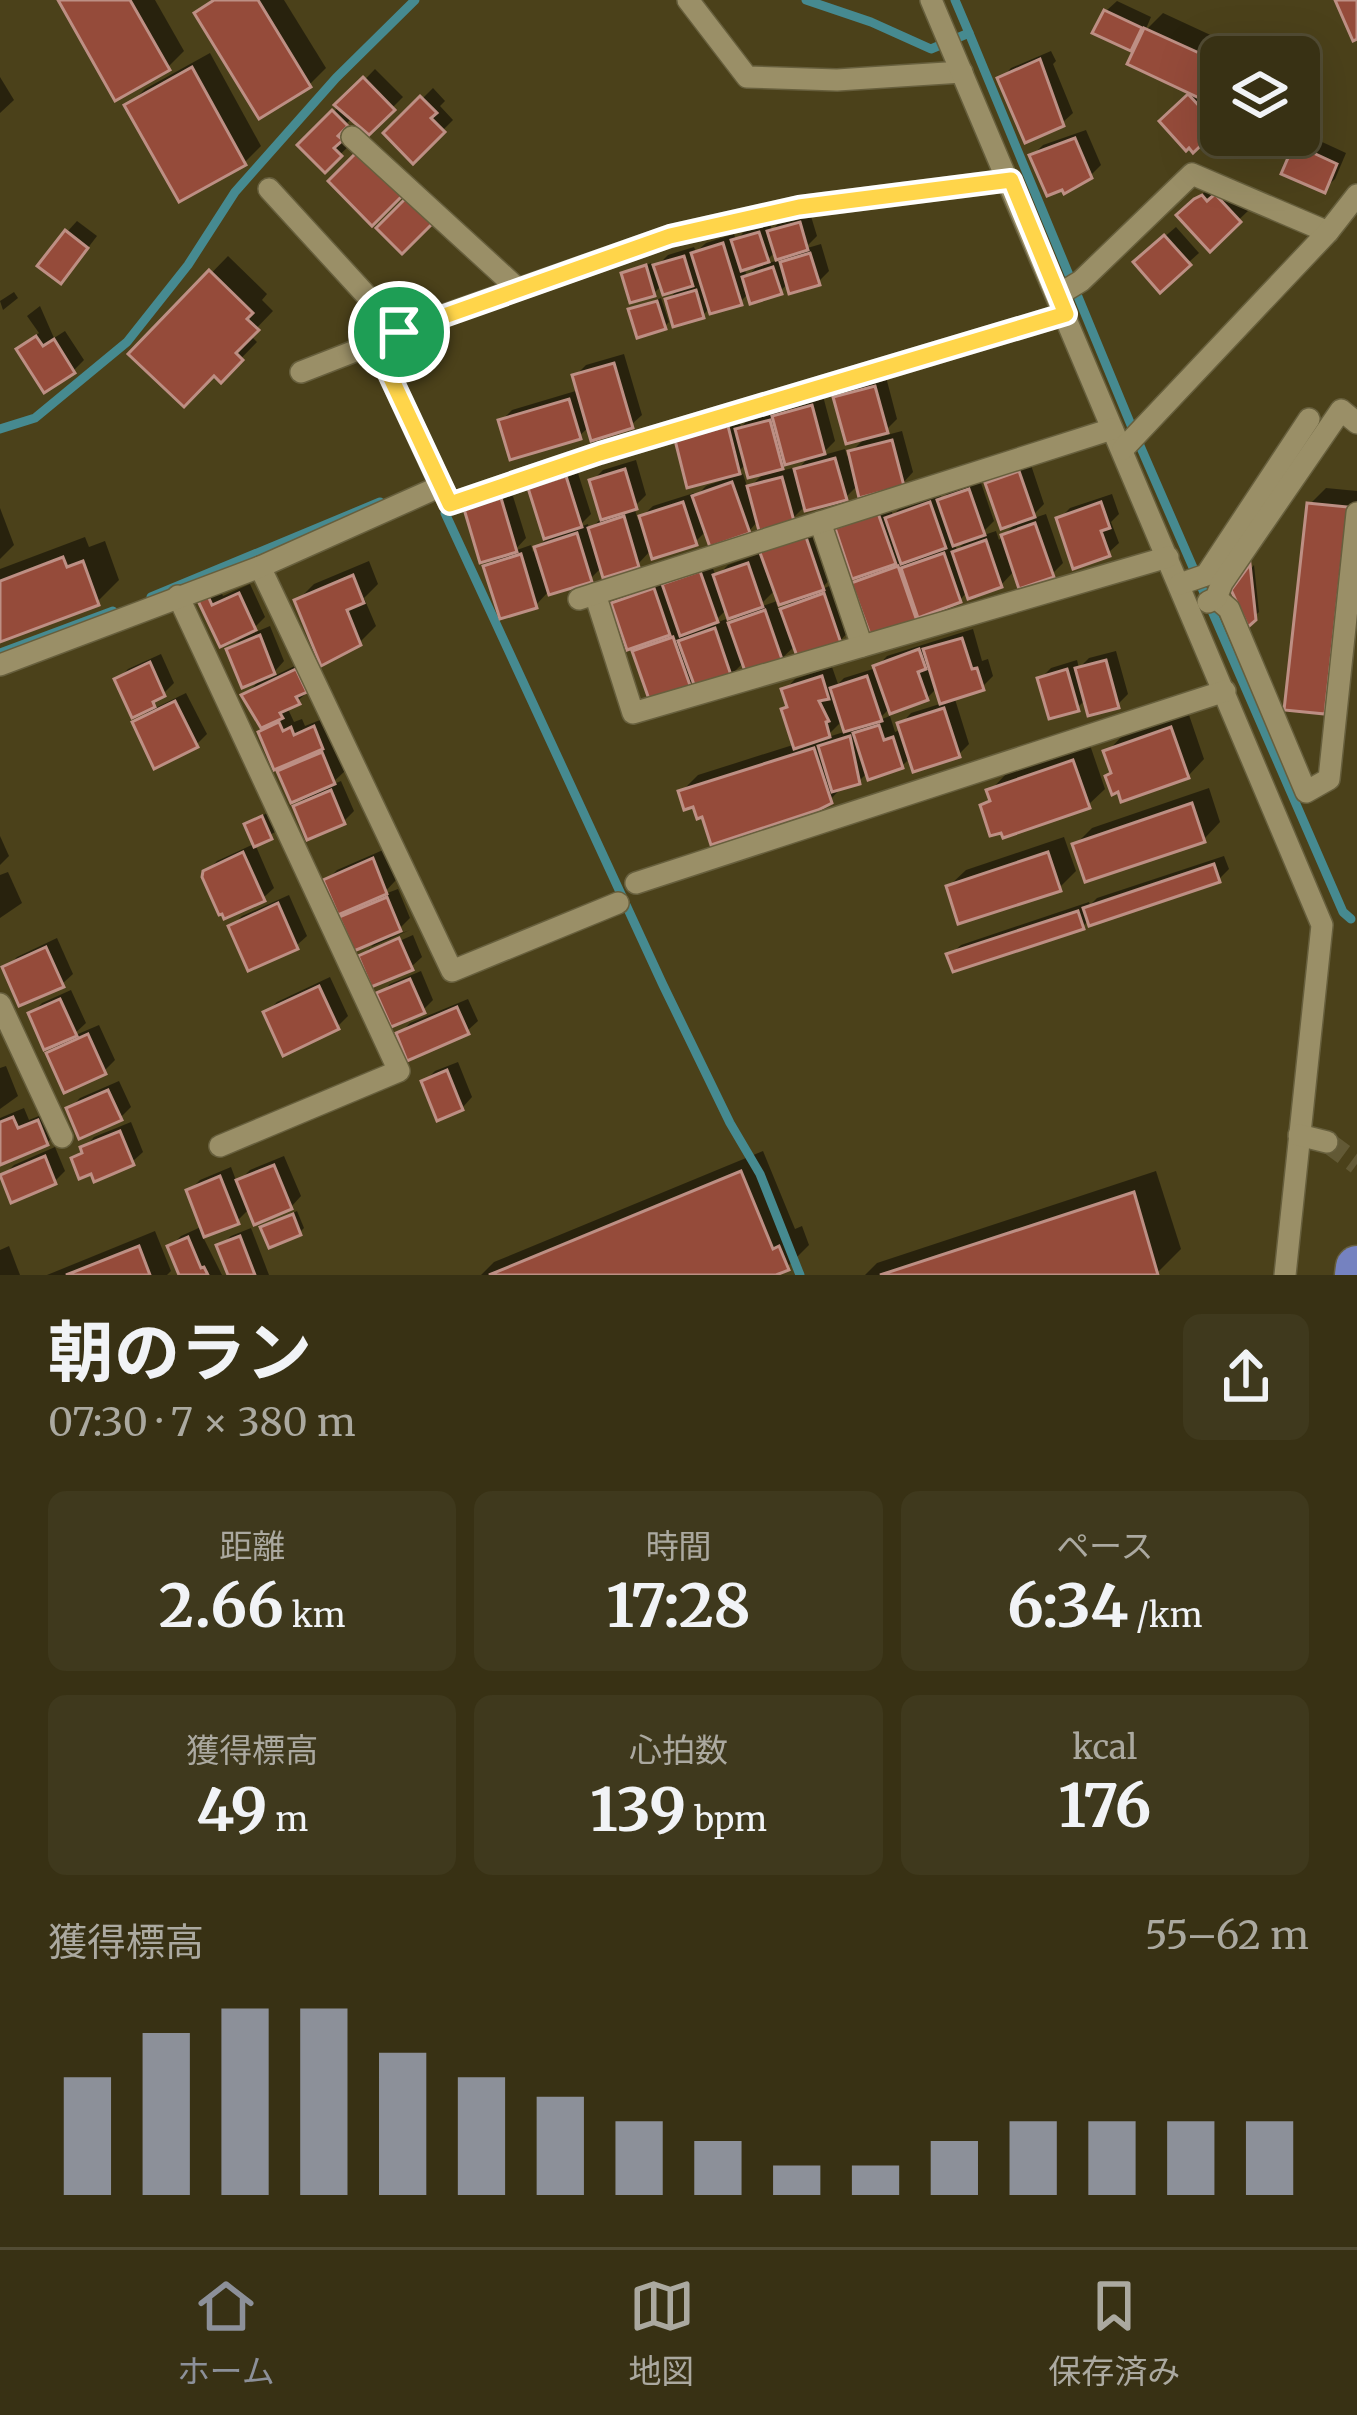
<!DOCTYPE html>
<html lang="ja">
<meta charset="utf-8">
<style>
:root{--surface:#383114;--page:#3f391d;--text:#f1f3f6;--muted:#aba9a0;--line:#524c34;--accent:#8c9099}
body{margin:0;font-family:Merriweather,"Noto Sans JP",serif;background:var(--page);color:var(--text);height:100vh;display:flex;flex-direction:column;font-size:45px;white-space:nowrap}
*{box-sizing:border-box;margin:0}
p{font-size:39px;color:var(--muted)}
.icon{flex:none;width:66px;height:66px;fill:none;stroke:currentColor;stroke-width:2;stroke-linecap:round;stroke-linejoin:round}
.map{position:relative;height:1275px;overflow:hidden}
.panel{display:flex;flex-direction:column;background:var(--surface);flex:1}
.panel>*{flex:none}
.controls{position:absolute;left:1200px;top:36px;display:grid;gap:24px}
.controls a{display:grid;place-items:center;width:120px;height:120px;border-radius:18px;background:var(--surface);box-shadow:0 12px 48px #0002,0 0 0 3px var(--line);font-size:60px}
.pin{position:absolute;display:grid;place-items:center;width:102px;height:102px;color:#fff;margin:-51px;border:6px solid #fff;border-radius:50%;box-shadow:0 3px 12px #0007}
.round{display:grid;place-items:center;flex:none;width:126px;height:126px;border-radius:18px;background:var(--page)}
.summary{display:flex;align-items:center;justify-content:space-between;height:204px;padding:0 48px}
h1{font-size:66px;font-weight:700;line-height:90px}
.stats{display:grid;grid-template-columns:repeat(3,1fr);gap:18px;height:204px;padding:12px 48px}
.stats div{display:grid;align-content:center;border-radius:18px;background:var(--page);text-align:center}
.stats b{font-size:60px;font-weight:700}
.stats small{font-size:33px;font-weight:400}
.stats p{font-size:33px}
.chart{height:336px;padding:24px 48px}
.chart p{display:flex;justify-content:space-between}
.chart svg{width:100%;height:216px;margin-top:12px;stroke:var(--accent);stroke-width:6}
.tab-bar{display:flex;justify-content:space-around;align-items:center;height:168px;border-top:3px solid var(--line);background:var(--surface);font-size:33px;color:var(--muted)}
.tab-bar a{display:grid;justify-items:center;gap:6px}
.tab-bar .active{color:var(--accent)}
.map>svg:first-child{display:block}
.shadow{fill:#0007;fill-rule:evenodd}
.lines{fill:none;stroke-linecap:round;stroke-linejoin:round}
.stream{stroke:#468a90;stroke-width:9}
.building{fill:#954b3a;stroke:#bd8f84;stroke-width:3}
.minor-tunnel{stroke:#625935;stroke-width:21;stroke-dasharray:21 10;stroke-linecap:butt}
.minor-casing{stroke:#675f3d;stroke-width:24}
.highway-casing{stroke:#675f3d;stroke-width:45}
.minor{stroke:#9a8f67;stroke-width:21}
.highway{stroke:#7582c0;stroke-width:42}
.route-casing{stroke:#fff;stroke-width:24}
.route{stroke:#ffd54a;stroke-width:15}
</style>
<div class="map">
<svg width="1357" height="1275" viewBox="0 0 1357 1275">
<rect width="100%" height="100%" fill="#4b411a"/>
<g class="shadow">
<path d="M61 0H155L184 51 168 67Z"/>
<path d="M211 0H284L326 68 310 84 260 115 198 13Z"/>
<path d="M1117 1 1151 17 1145 31 1163 13 1258 57H1221V91L1213 99 1221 108V122L1194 148 1163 122 1193 92 1143 35 1130 48 1106 11Z"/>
<path d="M1051 51 1056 61 1053 64 1073 113 1062 123 1001 79 1011 68Z"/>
<path d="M210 53 261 146 245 162 180 198 128 106 145 89Z"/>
<path d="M375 69 403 97 369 131 353 117 347 123 351 127V144L325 169 302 145Z"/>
<path d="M0 77 14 100 0 113Z"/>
<path d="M433 88 445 101 440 106 453 120 413 160 387 134Z"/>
<path d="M1086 130 1101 165 1091 175 1032 156 1043 145Z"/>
<path d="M1307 135 1346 153 1335 179 1324 189 1296 146Z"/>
<path d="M1208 189 1249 210 1210 247 1180 215Z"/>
<path d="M810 213 817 236 804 249 821 244 829 271 818 282 789 283 780 291 750 292 740 302 711 307 703 315 668 300 681 286 663 284 654 293 624 274 651 263 653 270 668 255 694 247 696 252 706 243 734 234 736 240 746 230 770 223 772 230 781 221ZM776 251 779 260 762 265ZM762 261 747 277 744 267Z"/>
<path d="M77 221 97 236 71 270 67 232Z"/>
<path d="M1176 227 1199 253 1160 288 1148 251Z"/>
<path d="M228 256 267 294 262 300 273 311 250 335 257 342 221 379 214 372 133 354Z"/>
<path d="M14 292 18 298 3 310 0 301Z"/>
<path d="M661 298 669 322 664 327 631 310Z"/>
<path d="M40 306 54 338 65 331 84 360 73 371 20 349 39 333 27 316Z"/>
<path d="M624 354 642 415 631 425 590 426 579 436 501 421 512 410 579 390 575 376 586 365Z"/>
<path d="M886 377 897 419 879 437 902 431 913 472 903 483 859 484 845 498 806 505 792 519 759 520 749 531 707 530 695 542 652 549 638 564 603 566 590 579 548 592 536 605 487 566 499 554 467 510 511 490 526 538 514 551 531 545 533 552 547 538 532 489 576 467 591 514 577 528 588 524 589 530 603 517 592 481 603 470 636 460 646 495 634 507 638 520 653 506 694 493 695 497 706 486 726 479 678 441 738 417 741 427 749 419 823 396 835 441 820 456 845 449 847 456 868 435 837 398 847 388ZM811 455 794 473 793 468 762 475 748 489 743 474 733 477 747 463 750 474Z"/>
<path d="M1030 462 1044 504 1028 520 1046 514 1063 563 1052 574 1016 569 1001 585 968 591 960 600 915 619 855 583 868 570 838 529 889 504 893 515 900 508 940 494 942 499 951 490 980 480 994 521 978 537 996 531 999 540 1020 519 988 483 999 473ZM971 536 957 550 954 542Z"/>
<path d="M1326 488 1357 491V547L1341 694 1324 711 1310 504Z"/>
<path d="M1112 494 1119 514 1111 522 1119 543 1108 553 1059 519 1070 508Z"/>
<path d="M0 508 14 545 0 559Z"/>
<path d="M818 533 833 576 820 590 834 584 850 630 840 641 796 645 781 659 745 661 731 675 695 679 689 685 636 652 648 640 615 604 625 594 665 580 667 584 676 574 711 563 716 577 728 565ZM776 589 780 600 757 608ZM797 596 780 613 776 603ZM728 608 746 609 728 627 726 619 711 625Z"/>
<path d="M85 537 89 547 105 541 119 580 97 602 0 639V569Z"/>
<path d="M369 561 378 584 364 598 376 626 359 643 297 601 314 584Z"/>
<path d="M1254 565 1259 612 1249 622 1234 590Z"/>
<path d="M250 584 265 617 246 636 270 626 284 661 268 679 307 660 309 691 288 709 294 722 302 719 305 726 325 718 345 771 329 786 341 781 354 811 343 822 296 806 310 792 292 799 262 732 265 729 256 709 244 696 265 675 230 649 247 632 202 602 219 588 223 596Z"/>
<path d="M973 629 982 661 988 659 993 676 982 687 954 696 969 744 958 755 911 757 902 766 869 771 859 781 844 785 830 800 704 814 681 792 698 775 796 744 784 709 789 704 785 690 795 679 832 667 838 684 844 678 876 668 887 656ZM938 687 943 703 911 713 901 724 902 729 895 732 890 716 877 721 890 708 927 698ZM843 720 847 731 825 738Z"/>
<path d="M1116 651 1128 694 1117 705 1086 699 1077 708 1040 679 1051 668 1077 660 1079 668 1089 658Z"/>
<path d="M161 654 174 683 153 704 117 680 128 669Z"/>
<path d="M186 693 207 734 196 745 136 723 147 712Z"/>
<path d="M1188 712 1204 759 1188 776 1114 771 1107 752 1123 735Z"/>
<path d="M1090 745 1105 789 1088 805 983 806 992 797 990 791 1006 774Z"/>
<path d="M1209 788 1220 822 1204 839 1076 844 1092 828Z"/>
<path d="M267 813 275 832 255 844 274 888 263 898 206 872 217 861 256 843 248 824Z"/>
<path d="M0 836 9 856 0 865Z"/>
<path d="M1064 837 1076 871 1059 888 949 886 966 870Z"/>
<path d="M383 850 396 880 382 895 398 889 410 918 391 937 410 930 371 947 380 937 343 918 357 904 327 880 337 870Z"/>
<path d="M1224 856 1229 869 1218 880 1090 919 1083 926 950 955 961 945 1089 902 1090 905 1097 898Z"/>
<path d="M8 872 22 903 0 918V875Z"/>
<path d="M289 895 307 936 296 946 231 927 242 916Z"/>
<path d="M413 935 422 957 411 967 361 956 370 948V954Z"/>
<path d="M57 938 73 974 62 984 6 968 17 957Z"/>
<path d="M421 971 433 1000 423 1010 380 994 390 984Z"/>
<path d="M330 977 348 1016 338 1026 266 1013 277 1002Z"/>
<path d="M71 990 86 1023 71 1037 99 1025 115 1060 104 1071 50 1053 65 1038 31 1014 42 1003Z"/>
<path d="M468 999 478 1021 467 1031 399 1034 410 1023Z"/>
<path d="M458 1062 472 1097 462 1108 424 1082 435 1071Z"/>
<path d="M6 1066 18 1096 0 1109V1068Z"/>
<path d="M119 1081 131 1107 120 1118 69 1109 80 1098Z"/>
<path d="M24 1108 29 1120 49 1112 57 1132 47 1143 0 1162V1118Z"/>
<path d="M131 1122 143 1152 132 1162 74 1159 94 1137Z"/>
<path d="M55 1147 65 1171 55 1181 3 1176 14 1165Z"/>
<path d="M763 1151 795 1229 802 1226 809 1245 787 1267 768 1275H481L494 1262Z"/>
<path d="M284 1156 301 1196 291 1207 250 1208 237 1221 202 1235 222 1275H179L170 1247 181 1236 203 1226 189 1191 200 1180 231 1167 237 1183 250 1170Z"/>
<path d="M1156 1171 1181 1249 1159 1271 1149 1275H865L877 1263Z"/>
<path d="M297 1211 304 1228 299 1233 263 1227Z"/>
<path d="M251 1228 269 1275H231L220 1246 231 1236Z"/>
<path d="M155 1231 171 1271 167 1275H47Z"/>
<path d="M9 1246 20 1275H0V1250Z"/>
</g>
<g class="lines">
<g class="stream">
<path d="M806 0 871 22 931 49 969 33 1131 425 1343 912 1351 919"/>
<path d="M955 0 969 33"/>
<path d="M0 429 35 418 127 342 188 265 235 192 336 78 415 0"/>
<path d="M445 513 663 985 730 1123 760 1174 800 1275"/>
<path d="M151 597 380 502"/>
<path d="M0 653 113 611"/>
</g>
</g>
<g class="building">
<path d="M58 0H130L170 70 115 101Z"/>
<path d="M214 0H258L311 87 259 119 194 13Z"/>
<path d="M1335 0H1357V39L1353 41Z"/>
<path d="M1104 10 1142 28 1131 51 1092 33Z"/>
<path d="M1144 28 1221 63V93L1218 92 1212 104 1127 64Z"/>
<path d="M1040 59 1064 126 1025 143 997 78Z"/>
<path d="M192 67 246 165 179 202 124 105Z"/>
<path d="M363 77 395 110 369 135 334 105Z"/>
<path d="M1188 94 1214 122 1212 125 1217 130 1193 153 1189 148 1186 151 1159 121Z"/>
<path d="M420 96 437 113 431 118 445 132 413 164 383 133Z"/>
<path d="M332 110 348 126 338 136 343 140 334 148 342 156 325 173 297 145Z"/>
<path d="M1075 138 1092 178 1064 194 1062 190 1047 196 1029 155Z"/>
<path d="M1294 144 1337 164 1325 193 1281 174Z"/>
<path d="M358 151 402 196 372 226 328 181Z"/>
<path d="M1215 194 1241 222 1210 252 1176 215 1194 199 1202 195 1207 201Z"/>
<path d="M406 198 432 224 402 254 376 228Z"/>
<path d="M800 222 808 250 776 260 767 231Z"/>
<path d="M65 230 88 248 61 284 37 266Z"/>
<path d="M759 232 769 262 741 271 731 240Z"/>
<path d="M1164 235 1191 265 1160 293 1133 262Z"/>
<path d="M723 243 742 305 710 314 691 253Z"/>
<path d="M810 253 820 285 789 294 780 262Z"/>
<path d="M684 256 693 286 663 295 653 265Z"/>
<path d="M646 265 655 296 630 303 621 273Z"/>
<path d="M773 267 782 294 750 304 742 277Z"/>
<path d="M209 270 253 313 247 319 259 330 236 353 243 360 221 383 214 376 184 407 128 354Z"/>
<path d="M696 290 704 318 673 327 665 299Z"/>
<path d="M657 301 666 329 637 338 628 309Z"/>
<path d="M36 336 43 346 54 339 75 373 44 393 16 349Z"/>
<path d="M614 363 633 428 591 441 572 375Z"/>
<path d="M875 386 888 433 846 444 833 397Z"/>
<path d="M569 399 581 439 510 460 498 420Z"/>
<path d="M812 405 825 454 785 465 772 416Z"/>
<path d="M770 420 783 469 748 478 735 429Z"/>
<path d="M728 426 740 474 687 488 675 440Z"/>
<path d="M892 440 904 486 859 498 848 451Z"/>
<path d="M835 458 847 500 805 511 794 469Z"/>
<path d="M625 469 637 509 601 520 589 480Z"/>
<path d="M1019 471 1035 517 1001 529 985 483Z"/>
<path d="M566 476 582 527 544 539 528 488Z"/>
<path d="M782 477 794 521 759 531 747 486Z"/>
<path d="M732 482 750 533 710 547 692 496Z"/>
<path d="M969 489 985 535 953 546 937 500Z"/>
<path d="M501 498 517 552 480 563 464 509Z"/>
<path d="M683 502 697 545 652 559 639 516Z"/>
<path d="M930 502 946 548 901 564 885 518Z"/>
<path d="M1101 502 1110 528 1101 531 1110 556 1073 569 1056 518Z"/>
<path d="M1307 503 1348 507 1325 714 1284 710Z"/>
<path d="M878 513 896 564 852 579 835 528Z"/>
<path d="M624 516 639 567 603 578 588 528Z"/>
<path d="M1035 523 1054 577 1019 589 1001 535Z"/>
<path d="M577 533 592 582 549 595 534 547Z"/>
<path d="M805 534 824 590 779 605 759 550Z"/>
<path d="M986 540 1002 587 968 599 952 552Z"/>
<path d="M944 553 961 602 918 618 901 568Z"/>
<path d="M521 554 537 608 500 619 483 566Z"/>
<path d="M63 557 67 567 83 561 99 605 0 642V581Z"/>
<path d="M748 563 763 607 728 619 713 575Z"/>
<path d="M1250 564 1256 620 1248 627 1231 590Z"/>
<path d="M898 566 917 621 871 637 851 583Z"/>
<path d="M700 571 718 622 680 636 662 584Z"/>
<path d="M353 575 364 603 347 610 361 645 321 666 294 600Z"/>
<path d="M654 588 670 635 627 650 611 603Z"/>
<path d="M239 593 256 630 220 647 198 601 208 596 212 605Z"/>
<path d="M824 593 841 643 798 659 780 609Z"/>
<path d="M765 610 783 662 746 674 728 623Z"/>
<path d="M715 628 732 678 696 690 678 641Z"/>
<path d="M260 635 275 674 242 688 226 649Z"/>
<path d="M673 637 691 688 650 702 632 651Z"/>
<path d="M962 638 972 669 977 668 984 690 940 704 923 649Z"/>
<path d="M919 649 926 669 918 672 928 700 890 714 873 666Z"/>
<path d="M1106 660 1119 708 1088 716 1075 668Z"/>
<path d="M150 662 165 696 153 702 155 707 132 718 114 679Z"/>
<path d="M296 669 307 692 296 697 300 704 280 713 283 718 261 728 241 695Z"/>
<path d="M1067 669 1079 711 1049 719 1037 678Z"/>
<path d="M822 676 829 699 819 701 829 721 826 722 830 737 794 749 781 709 787 707 781 689Z"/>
<path d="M867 676 882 721 844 732 830 688Z"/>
<path d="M175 701 198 747 154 769 132 722Z"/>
<path d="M944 708 960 757 913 772 897 723Z"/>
<path d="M279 722 283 731 291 727 294 735 314 726 323 749 274 770 258 732Z"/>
<path d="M879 725 884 740 893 737 903 768 868 780 853 733Z"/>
<path d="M1171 727 1189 778 1121 802 1118 792 1112 795 1105 776 1111 773 1103 751Z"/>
<path d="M850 736 860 784 832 792 818 746Z"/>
<path d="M814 748 832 803 818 810 711 845 702 817 697 819 693 807 684 810 678 791Z"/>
<path d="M322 752 335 784 291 803 277 771Z"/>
<path d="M1073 760 1090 808 1003 838 1001 833 990 836 980 805 990 801 986 790Z"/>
<path d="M331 790 345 824 307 840 293 806Z"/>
<path d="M1192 803 1205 842 1085 882 1072 844Z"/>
<path d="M262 816 272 839 254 847 244 824Z"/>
<path d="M243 852 265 901 224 919 222 914 219 915 202 877 203 871Z"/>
<path d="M1048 852 1061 891 958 924 946 886Z"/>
<path d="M373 858 387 894 338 915 323 880Z"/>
<path d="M1214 864 1220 882 1089 926 1083 908Z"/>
<path d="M387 897 401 931 354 951 339 917Z"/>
<path d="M278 903 298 949 248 971 228 926Z"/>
<path d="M1078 911 1084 929 953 972 946 954Z"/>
<path d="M399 938 413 970 371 987 358 956Z"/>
<path d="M46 947 64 987 19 1006 2 967Z"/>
<path d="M410 979 425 1013 391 1027 376 993Z"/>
<path d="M319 986 339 1029 283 1056 263 1012Z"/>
<path d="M60 999 77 1036 44 1050 28 1013Z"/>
<path d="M457 1007 469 1034 407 1061 396 1033Z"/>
<path d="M88 1034 106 1074 64 1093 46 1053Z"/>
<path d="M447 1070 463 1110 437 1121 421 1081Z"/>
<path d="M108 1090 122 1120 79 1139 66 1108Z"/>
<path d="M13 1117 18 1128 38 1120 48 1145 0 1165V1122Z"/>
<path d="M120 1131 134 1165 94 1182 91 1174 79 1179 71 1158 82 1153 80 1147Z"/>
<path d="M45 1156 56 1184 11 1203 0 1175Z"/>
<path d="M274 1165 292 1209 254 1225 236 1180Z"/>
<path d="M741 1171 773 1249 779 1246 789 1270 776 1275H489Z"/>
<path d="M220 1176 239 1224 204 1237 186 1190Z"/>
<path d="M1134 1192 1158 1275H880Z"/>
<path d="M293 1214 301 1235 269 1248 260 1227Z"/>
<path d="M240 1236 255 1275H228L216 1245Z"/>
<path d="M188 1237 201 1268 204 1267 208 1275H179L167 1246Z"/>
<path d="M139 1246 150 1275H66Z"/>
</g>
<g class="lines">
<path class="minor-tunnel" d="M1327 1142 1357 1164"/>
<g class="minor-casing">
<g id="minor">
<path d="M688 0 747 77 837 80 962 72"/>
<path d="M931 0 1322 925 1285 1275"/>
<path d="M352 137 518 289"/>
<path d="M269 189 399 331"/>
<path d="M1058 295 1081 281 1192 174 1328 232"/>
<path d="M386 344 383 361 441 486"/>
<path d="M301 372 373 344H386L399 331 670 236 799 207 1011 180"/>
<path d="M1123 449 1328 232 1357 195"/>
<path d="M820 522 862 646"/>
<path d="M260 567 452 971 618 903"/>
<path d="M1180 584 1206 575 1309 419"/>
<path d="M595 594 633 713 1168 557"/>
<path d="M178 596 399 1071 220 1146"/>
<path d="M1216 598 1229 609 1306 792 1329 779 1357 513"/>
<path d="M579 599 1112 429"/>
<path d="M1208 602 1216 598 1222 583 1341 410 1357 423"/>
<path d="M0 665 260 567 441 486 450 504 600 453 1066 314"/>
<path d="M636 883 1225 691"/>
<path d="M0 1004 62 1137"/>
<path d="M1299 1135 1327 1142"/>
</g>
</g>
<g class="highway-casing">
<path id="highway" d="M1356 1275 1357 1267"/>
</g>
<use href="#minor" class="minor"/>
<use href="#highway" class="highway"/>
</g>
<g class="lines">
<g class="route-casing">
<path id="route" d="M1011 180 1066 314 600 453 450 504 383 361 386 344 399 332 670 236 799 207Z"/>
</g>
<use href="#route" class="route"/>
</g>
</svg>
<div class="controls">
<a><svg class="icon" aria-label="layers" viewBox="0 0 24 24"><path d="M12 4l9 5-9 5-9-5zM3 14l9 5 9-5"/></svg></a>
</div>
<div class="pin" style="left:399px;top:332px;background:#1e9e55"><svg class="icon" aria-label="arrive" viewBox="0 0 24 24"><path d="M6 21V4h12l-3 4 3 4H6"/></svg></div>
</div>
<section class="panel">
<div class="summary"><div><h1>朝のラン</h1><p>07:30 · 7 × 380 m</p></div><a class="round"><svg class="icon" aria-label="share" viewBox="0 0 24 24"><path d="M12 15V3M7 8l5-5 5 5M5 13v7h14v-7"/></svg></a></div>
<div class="stats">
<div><p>距離</p><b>2.66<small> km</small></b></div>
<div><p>時間</p><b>17:28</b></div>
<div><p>ペース</p><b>6:34<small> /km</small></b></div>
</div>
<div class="stats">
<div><p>獲得標高</p><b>49<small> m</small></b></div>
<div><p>心拍数</p><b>139<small> bpm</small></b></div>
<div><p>kcal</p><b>176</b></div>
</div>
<div class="chart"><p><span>獲得標高</span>55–62 m</p>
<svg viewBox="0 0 160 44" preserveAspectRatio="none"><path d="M5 44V20M15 44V11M25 44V6M35 44V6M45 44V15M55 44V20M65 44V24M75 44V29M85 44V33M95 44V38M105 44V38M115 44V33M125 44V29M135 44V29M145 44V29M155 44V29"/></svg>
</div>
</section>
<nav class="tab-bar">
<a class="active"><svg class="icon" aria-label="home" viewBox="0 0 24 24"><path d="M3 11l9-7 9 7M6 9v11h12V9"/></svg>ホーム</a>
<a><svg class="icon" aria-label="map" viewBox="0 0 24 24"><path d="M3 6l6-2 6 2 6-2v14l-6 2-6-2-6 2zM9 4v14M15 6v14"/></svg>地図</a>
<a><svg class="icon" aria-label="saved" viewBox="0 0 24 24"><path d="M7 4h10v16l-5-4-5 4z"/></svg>保存済み</a>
</nav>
